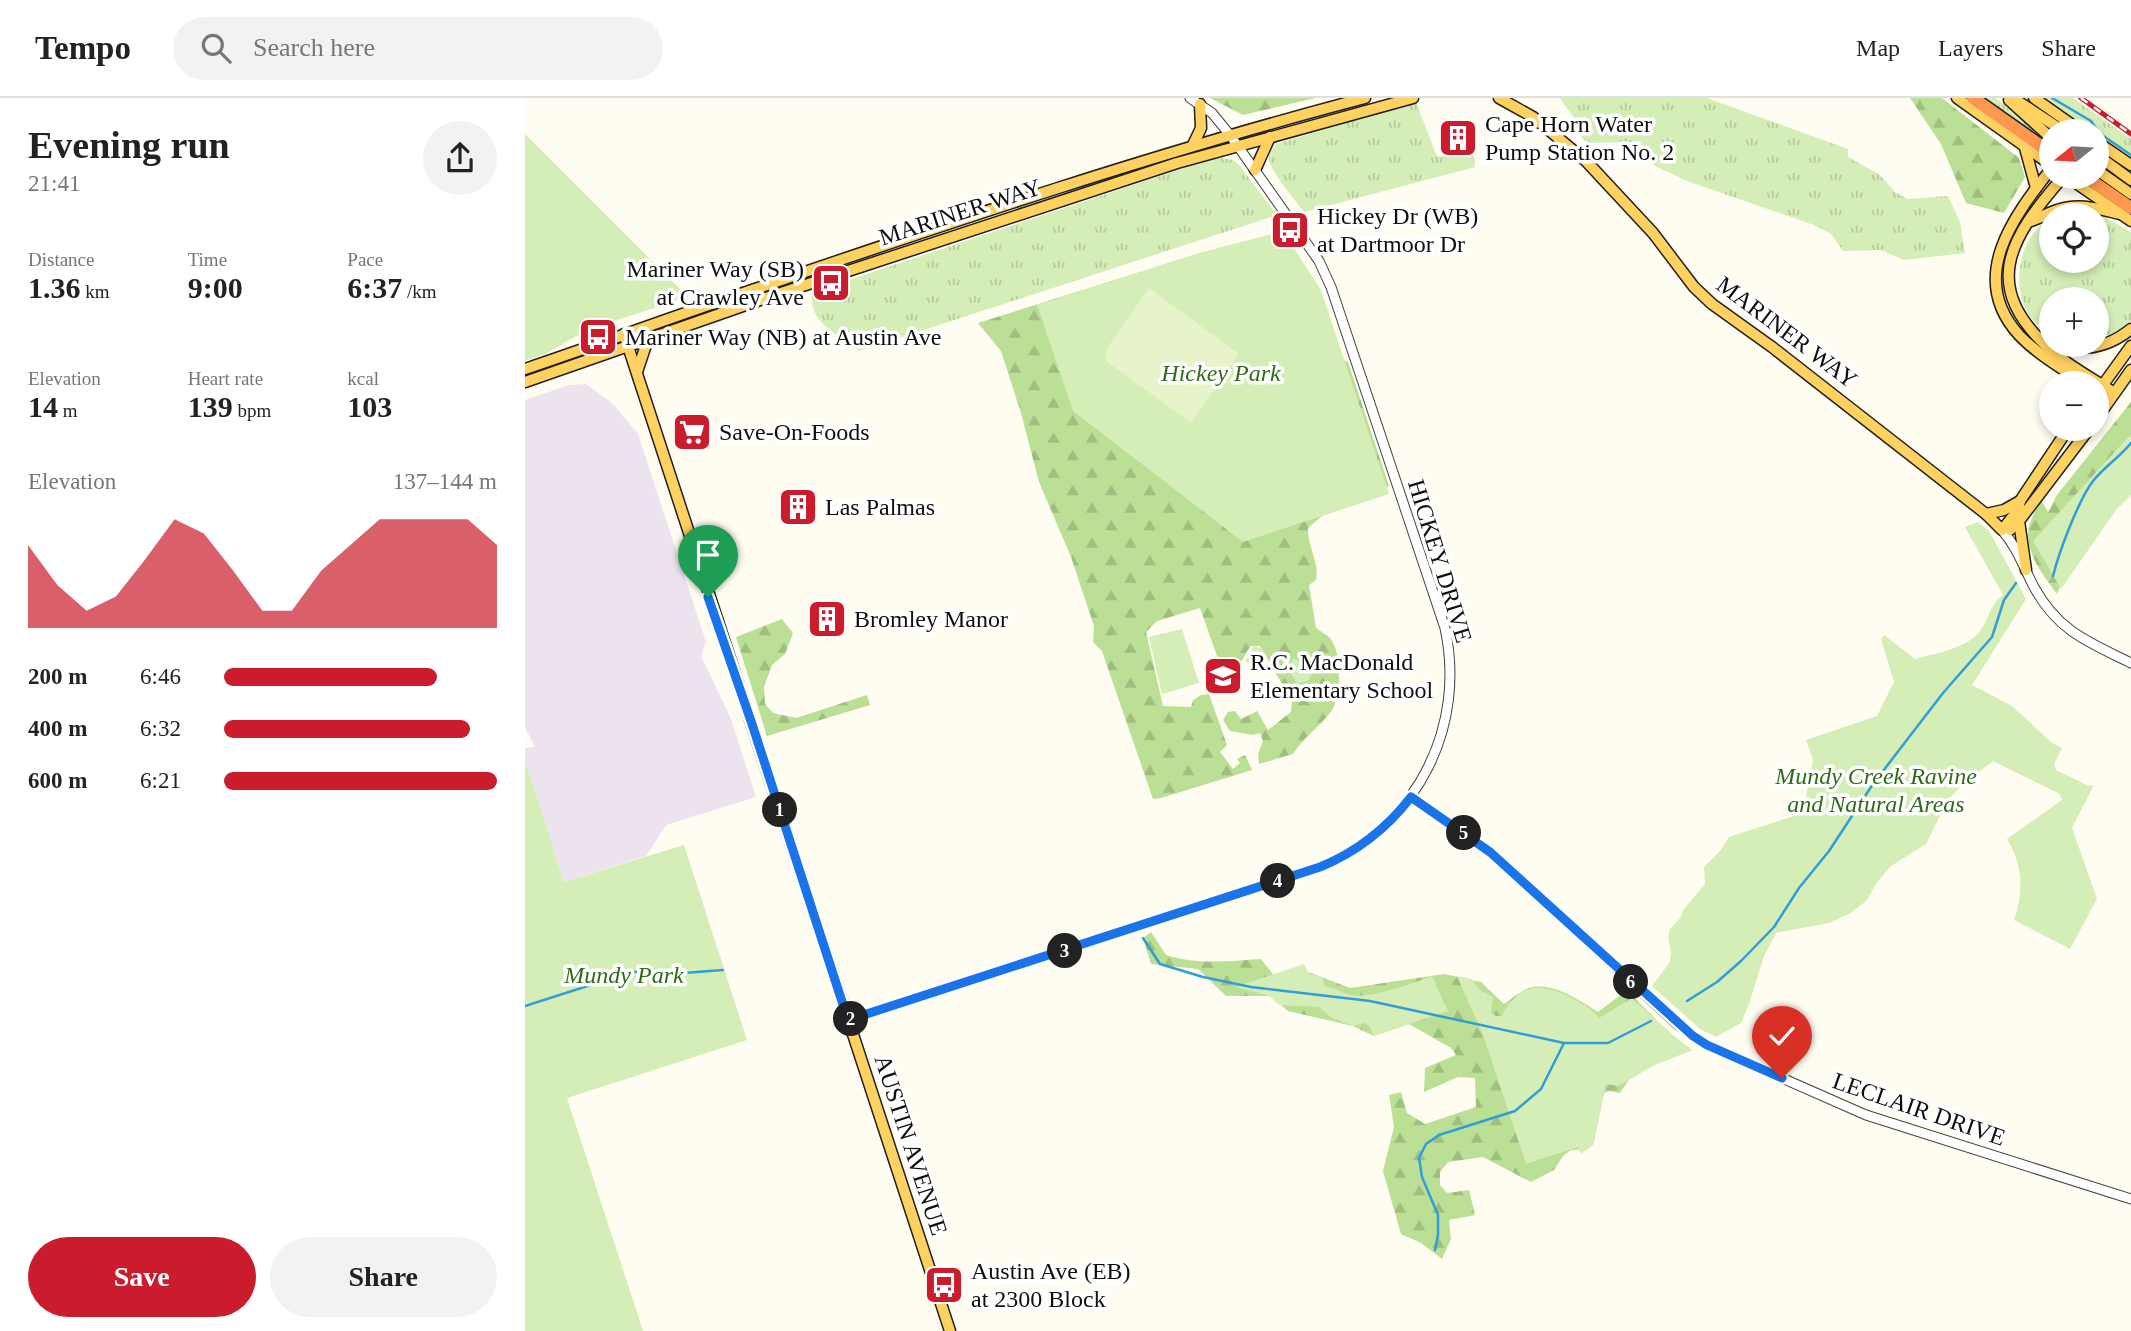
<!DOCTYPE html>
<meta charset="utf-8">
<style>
:root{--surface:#fff;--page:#f2f2f2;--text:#222;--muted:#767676;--line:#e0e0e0;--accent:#ca1c2d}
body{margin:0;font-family:Georgia,serif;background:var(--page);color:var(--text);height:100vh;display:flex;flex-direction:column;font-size:26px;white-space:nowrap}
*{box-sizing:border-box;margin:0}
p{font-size:23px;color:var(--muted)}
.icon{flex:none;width:38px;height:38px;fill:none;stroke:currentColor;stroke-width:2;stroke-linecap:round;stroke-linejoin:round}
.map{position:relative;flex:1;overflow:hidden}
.sheet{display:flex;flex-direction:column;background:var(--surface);width:525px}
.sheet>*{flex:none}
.needle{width:46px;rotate:252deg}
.tools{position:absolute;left:1514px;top:21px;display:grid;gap:14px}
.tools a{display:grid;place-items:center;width:70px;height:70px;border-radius:50%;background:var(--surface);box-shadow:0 4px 10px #0003;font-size:35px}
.pin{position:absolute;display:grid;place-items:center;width:60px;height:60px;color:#fff;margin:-72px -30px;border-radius:50% 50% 50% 0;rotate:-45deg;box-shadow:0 0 7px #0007}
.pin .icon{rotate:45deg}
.km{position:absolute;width:35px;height:35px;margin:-18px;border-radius:50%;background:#222;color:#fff;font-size:19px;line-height:35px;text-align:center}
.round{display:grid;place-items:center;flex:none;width:74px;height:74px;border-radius:37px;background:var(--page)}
.overview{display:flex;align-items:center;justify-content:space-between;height:119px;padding:0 28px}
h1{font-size:38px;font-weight:700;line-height:52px}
.metrics{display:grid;grid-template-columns:repeat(3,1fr);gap:10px;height:119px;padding:7px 28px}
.metrics div{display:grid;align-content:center}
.metrics b{font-size:30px;font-weight:700}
.metrics small{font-size:19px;font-weight:400}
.metrics p{font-size:19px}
.chart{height:196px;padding:14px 28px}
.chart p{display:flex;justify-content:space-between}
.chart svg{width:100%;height:126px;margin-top:7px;fill:var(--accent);opacity:.7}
.action{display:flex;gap:14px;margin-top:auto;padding:14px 28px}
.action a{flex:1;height:80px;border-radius:42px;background:var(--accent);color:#fff;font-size:28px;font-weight:700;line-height:80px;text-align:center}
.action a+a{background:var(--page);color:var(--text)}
ul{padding:0 28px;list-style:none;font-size:23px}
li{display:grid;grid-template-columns:112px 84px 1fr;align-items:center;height:52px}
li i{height:18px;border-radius:9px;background:var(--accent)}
header{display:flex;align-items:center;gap:42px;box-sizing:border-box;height:98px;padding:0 35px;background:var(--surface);border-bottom:2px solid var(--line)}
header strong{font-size:33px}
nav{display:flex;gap:38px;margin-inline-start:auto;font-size:24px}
.search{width:490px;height:63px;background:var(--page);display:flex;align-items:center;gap:18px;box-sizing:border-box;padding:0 24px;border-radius:38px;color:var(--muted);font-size:26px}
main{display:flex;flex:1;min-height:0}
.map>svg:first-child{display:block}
.industrial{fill:#ece3ee}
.grass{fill:url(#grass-tufts)}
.forest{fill:url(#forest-firs)}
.park{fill:#d5edb7}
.pitch{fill:#e7f3ca}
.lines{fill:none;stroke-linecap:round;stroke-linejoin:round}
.stream{stroke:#339dd7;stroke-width:2.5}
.minor-casing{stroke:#424242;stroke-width:11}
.major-casing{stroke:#202020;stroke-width:13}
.highway-casing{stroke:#202020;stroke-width:15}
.minor{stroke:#fff;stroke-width:9}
.major{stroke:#ffd161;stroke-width:10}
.highway{stroke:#fe9750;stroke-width:12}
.rail-casing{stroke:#ca1c2d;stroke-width:5}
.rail{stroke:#fff;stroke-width:2.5;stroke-dasharray:8;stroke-linecap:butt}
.route-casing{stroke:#fff;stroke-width:14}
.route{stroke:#1a73e8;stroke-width:9}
.labels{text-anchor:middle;stroke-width:7;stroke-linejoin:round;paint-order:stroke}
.poi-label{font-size:24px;fill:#0f0f0f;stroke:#fff;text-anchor:start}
.street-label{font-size:24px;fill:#0f0f0f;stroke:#fff}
.park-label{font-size:24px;font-style:italic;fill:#2f6c1a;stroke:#fff}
</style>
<header>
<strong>Tempo</strong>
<div class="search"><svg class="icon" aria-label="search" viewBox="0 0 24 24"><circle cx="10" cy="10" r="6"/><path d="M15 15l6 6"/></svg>Search here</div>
<nav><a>Map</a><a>Layers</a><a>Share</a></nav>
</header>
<main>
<section class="sheet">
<div class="overview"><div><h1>Evening run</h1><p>21:41</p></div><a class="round"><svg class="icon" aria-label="share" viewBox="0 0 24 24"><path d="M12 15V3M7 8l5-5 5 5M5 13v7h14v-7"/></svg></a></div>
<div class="metrics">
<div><p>Distance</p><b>1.36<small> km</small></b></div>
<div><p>Time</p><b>9:00</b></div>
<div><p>Pace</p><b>6:37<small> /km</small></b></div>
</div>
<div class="metrics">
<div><p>Elevation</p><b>14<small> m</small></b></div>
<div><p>Heart rate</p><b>139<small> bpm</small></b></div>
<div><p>kcal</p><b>103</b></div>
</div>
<div class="chart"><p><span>Elevation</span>137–144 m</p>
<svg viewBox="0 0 160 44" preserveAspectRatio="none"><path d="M0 44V15L10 29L20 38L30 33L40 20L50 6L60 11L70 24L80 38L90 38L100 24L110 15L120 6L130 6L140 6L150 6L160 15V44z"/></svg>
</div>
<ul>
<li><b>200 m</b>6:46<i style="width:78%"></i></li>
<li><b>400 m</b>6:32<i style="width:90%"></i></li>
<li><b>600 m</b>6:21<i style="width:100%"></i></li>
</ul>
<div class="action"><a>Save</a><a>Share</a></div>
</section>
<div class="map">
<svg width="1606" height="1233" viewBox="0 0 1606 1233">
<defs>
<pattern id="grass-tufts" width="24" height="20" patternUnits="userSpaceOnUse" patternTransform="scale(1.75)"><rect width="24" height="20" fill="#d5edb7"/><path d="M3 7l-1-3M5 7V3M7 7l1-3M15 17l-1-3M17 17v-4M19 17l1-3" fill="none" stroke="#b6ca9c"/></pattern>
<pattern id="forest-firs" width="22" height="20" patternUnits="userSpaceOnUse" patternTransform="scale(1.75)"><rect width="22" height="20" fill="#badf95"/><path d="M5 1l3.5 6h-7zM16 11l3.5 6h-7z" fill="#9fbe7f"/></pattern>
</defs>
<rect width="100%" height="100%" fill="#fffcf1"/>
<path class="industrial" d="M61 286 87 305 113 336 181 544 176 558 206 621 231 699 141 727 121 758 39 784 0 662V650L10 649 0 629V302L44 287Z"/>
<g class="grass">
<path d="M1035 0H1182L1323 51V59L1355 77 1370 94 1383 101 1423 98 1435 124 1440 155 1379 162 1356 152 1318 153 1306 136 1289 127 1162 83 1132 69 1101 44 1062 45 1048 29 1049 20Z"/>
<path d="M1457 0H1471L1516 37 1514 40Z"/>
<path d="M1512 0H1548L1606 41V72L1572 45V33H1556Z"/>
<path d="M891 4 912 59 948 53 950 69 779 114C771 103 745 73 744 61 744 55 748 50 751 46Z"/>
<path d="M692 59 708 62 714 67 752 117 334 253C314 237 281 224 288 194Z"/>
<path d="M1572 118H1578L1606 134V223L1596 231 1572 242V201H1526V236C1517 230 1507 223 1502 214 1486 185 1495 135 1526 121V163H1572Z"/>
</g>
<g class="forest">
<path d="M685 0H790L718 17Z"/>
<path d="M1385 0H1417L1494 60 1500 79 1479 115 1441 105 1416 46Z"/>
<path d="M669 157 793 249 823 264 864 388 831 405 804 412 783 430C782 448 795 465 791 482L784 487 791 530C795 533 801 536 805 540 817 554 817 600 805 615 793 630 778 640 768 656L734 666 733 656 738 643 735 635 728 637 705 633 698 622 703 614 710 613 716 621 732 613 743 632 766 614 767 603 735 548H726C719 556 718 564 711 571L692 558 675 510 632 523 621 534 638 608 666 609 668 602 676 597 684 596 702 647 695 654 708 671 715 665 712 661 720 657 727 672 636 700 628 701 577 553 568 544 569 528 546 459 514 384 496 315 476 253 453 225Z"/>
<path d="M1606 304V395L1594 403 1542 473 1532 496C1518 477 1499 454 1504 429 1506 420 1512 410 1516 402L1523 414 1532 397Z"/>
<path d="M257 521 268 535 260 556 247 567 239 589 240 606 248 615 271 620 342 597 345 607 242 638 211 539Z"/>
<path d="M626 834 641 857C672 867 704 863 736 861L751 880 776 875H786L825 890 919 876 956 884 979 906C987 901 995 893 1004 890 1027 883 1054 902 1073 914L1102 892 1140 931 1148 943 1167 952 1109 974 1095 995 1084 993 1079 995 1068 1047 1062 1051 1046 1052 1038 1058 1029 1072 1006 1084 958 1059 923 1064 915 1074V1087L922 1095 944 1092 950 1117 924 1122 926 1141 917 1161 896 1145 876 1136 858 1073 869 1029 864 997 876 994 882 1015 900 1026 951 1009 950 980 933 979 899 994 900 970 931 957 926 950 884 926 849 938 828 928 763 913 745 898H701L673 871 626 866 618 840Z"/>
</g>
<g class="park">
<path d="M0 36 163 199 64 231 20 256 0 263Z"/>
<path d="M758 133 796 192 864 396 718 444 548 313 512 207 674 155Z"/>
<path d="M1606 336V397L1591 412 1536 491 1508 443Z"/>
<path d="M1453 424 1464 433 1501 501 1447 587 1487 608 1527 645 1537 650 1529 666 1531 672 1564 688 1569 687 1547 730 1572 801 1545 851 1489 822C1499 794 1498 767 1482 741L1537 702 1535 696 1468 663 1437 687 1422 703 1401 746 1366 768 1353 783 1341 803 1324 816 1304 825 1251 835 1239 858 1224 906 1216 925 1191 939 1175 931 1127 888 1145 864 1146 854 1143 840 1145 831 1156 819 1158 812 1180 786 1179 769 1195 753 1204 739 1278 715 1288 662 1281 642 1352 618 1369 584 1356 541 1359 537 1390 561C1411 555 1441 551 1455 533 1464 521 1465 506 1478 497L1440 429Z"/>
<path d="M657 531 674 585 637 596 624 539Z"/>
<path d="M729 548 737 550 740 559 734 568 730 570 720 563Z"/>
<path d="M769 560 784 569 787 576C784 583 780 585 772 585L765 574V565Z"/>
<path d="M0 662 39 784 159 747 222 942 42 1000 118 1233H0Z"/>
<path d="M779 866 784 876 797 879 800 889C810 889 817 896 826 897 846 901 888 885 907 878L923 913 849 938 845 929 840 925 828 928 807 920 794 909 754 907 745 898 711 889Z"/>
<path d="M932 878 947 881 955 892 968 899 966 915 971 918H977C993 884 1018 884 1047 900 1060 908 1064 908 1074 920L1107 900 1148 937 1167 952 1128 968 1093 988 1081 986 1068 1047 1056 1056 1053 1049 1001 1066 958 937Z"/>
</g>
<path class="pitch" d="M624 190 714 256 666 325 581 263 580 253Z"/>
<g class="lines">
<g class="stream">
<path d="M1527 0 1566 23 1574 35 1606 57"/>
<path d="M1528 478C1534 454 1553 403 1568 383 1579 369 1595 359 1606 345"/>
<path d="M618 840 635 866 678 879 726 889 845 903 1039 945H1083L1126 923"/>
<path d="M1162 903 1192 884 1216 863 1249 829 1274 790 1304 753 1348 686 1418 595 1467 539 1479 502 1491 485"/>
<path d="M0 908 103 875 123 872 159 875 198 872"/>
<path d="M910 1152 913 1137V1117L897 1079 894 1060 901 1046 914 1037 990 1013 1016 991 1039 945"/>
</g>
<g class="minor-casing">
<g id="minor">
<path d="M1477 432C1492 449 1499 470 1509 489 1533 533 1563 544 1606 565"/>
<path d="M886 699 965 754 1153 927 1175 944 1341 1017 1606 1101"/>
<path d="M323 922 803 766C894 723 941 628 920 530L806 189 794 163 705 37 687 15 665 0"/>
</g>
</g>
<g class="major-casing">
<g id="major">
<path d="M974 0 1008 19 1061 63 1128 135 1169 189 1187 206 1247 249 1461 416 1477 432 1493 412 1495 403 1543 331"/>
<path d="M1432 0 1526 67"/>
<path d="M1488 0 1538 33"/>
<path d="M1509 0 1556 33"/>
<path d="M1484 2 1526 40"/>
<path d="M1572 44 1606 67"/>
<path d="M668 47 676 30 675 6"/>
<path d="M1500 50 1511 90"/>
<path d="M1572 57 1606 82"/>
<path d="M1526 71C1488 119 1442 180 1494 237 1512 256 1538 271 1559 285"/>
<path d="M730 72 745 39"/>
<path d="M1572 72 1606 96"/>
<path d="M1538 79C1484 141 1454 189 1527 253 1545 269 1569 281 1589 295"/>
<path d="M1542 79 1606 123"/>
<path d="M1506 123C1515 120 1523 115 1532 112 1554 104 1574 111 1595 116"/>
<path d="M99 236C207 569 316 901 425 1233"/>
<path d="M1535 247C1561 254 1585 248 1606 231"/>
<path d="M0 271C77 245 153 217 230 191 432 122 634 54 840 0"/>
<path d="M112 274 123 241"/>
<path d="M0 284 235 202 652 65 888 0"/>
<path d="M1572 295 1606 248"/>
<path d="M1572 320 1606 272"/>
<path d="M1461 416 1479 412 1495 403"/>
<path d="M1494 423 1501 472"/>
<path d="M1485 432 1494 423 1564 331"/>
</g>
</g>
<g class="highway-casing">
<g id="highway">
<path d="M1448 0 1526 55"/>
<path d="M1561 79 1606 110"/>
</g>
</g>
<use href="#minor" class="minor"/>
<use href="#major" class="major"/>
<use href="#highway" class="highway"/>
<g class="rail-casing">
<path id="rail" d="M1556 0 1606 36"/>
</g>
<use href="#rail" class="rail"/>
</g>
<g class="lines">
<g class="route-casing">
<path id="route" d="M183 499 227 626 323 922 795 769C832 754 862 730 886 699L965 754 1168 938 1182 947 1257 980"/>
</g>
<use href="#route" class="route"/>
</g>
<defs>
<g id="building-square" transform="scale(2.0125)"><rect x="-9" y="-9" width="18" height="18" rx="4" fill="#ca1c2d" stroke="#fff"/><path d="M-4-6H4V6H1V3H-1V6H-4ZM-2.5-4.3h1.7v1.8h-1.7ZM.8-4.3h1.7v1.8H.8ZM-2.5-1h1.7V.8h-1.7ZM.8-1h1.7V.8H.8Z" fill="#fff"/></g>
<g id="bus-square" transform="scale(2.0125)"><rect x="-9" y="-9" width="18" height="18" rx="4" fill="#ca1c2d" stroke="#fff"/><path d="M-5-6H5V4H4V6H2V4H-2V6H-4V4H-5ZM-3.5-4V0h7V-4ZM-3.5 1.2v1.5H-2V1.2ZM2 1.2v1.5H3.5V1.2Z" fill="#fff"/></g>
<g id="supermarket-square" transform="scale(2.0125)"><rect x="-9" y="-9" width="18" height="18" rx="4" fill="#ca1c2d" stroke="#fff"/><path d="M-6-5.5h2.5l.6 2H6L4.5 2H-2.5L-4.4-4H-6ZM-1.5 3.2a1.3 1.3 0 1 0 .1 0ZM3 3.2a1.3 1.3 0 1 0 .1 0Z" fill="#fff"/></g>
<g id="school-square" transform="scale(2.0125)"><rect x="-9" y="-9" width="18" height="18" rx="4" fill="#ca1c2d" stroke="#fff"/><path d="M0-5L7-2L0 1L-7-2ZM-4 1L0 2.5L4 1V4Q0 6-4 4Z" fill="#fff"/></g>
</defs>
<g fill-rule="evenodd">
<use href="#building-square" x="933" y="40"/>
<use href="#bus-square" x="765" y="132"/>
<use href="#bus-square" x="306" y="185"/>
<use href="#bus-square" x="73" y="239"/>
<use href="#supermarket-square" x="167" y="334"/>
<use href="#building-square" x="273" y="409"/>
<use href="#building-square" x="302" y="521"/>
<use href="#school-square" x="698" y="578"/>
<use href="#bus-square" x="419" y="1187"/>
</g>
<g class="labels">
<g class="poi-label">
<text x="960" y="34">Cape Horn Water<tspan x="960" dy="28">Pump Station No. 2</tspan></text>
<text x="792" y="126">Hickey Dr (WB)<tspan x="792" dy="28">at Dartmoor Dr</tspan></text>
<text x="279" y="179" text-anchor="end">Mariner Way (SB)<tspan x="279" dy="28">at Crawley Ave</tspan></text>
<text x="100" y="247">Mariner Way (NB) at Austin Ave</text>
<text x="194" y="342">Save-On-Foods</text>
<text x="300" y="417">Las Palmas</text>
<text x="329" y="529">Bromley Manor</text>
<text x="725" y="572">R.C. MacDonald<tspan x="725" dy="28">Elementary School</tspan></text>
<text x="446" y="1181">Austin Ave (EB)<tspan x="446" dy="28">at 2300 Block</tspan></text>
</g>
<g class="street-label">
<text transform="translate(435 114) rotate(-18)" y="8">MARINER WAY</text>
<text transform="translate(1262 234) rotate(37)" y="8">MARINER WAY</text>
<text transform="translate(915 463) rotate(73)" y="8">HICKEY DRIVE</text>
<text transform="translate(1394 1011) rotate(19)" y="8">LECLAIR DRIVE</text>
<text transform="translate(386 1047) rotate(72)" y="8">AUSTIN AVENUE</text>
</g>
<g class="park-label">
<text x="696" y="283">Hickey Park</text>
<text x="1351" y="686">Mundy Creek Ravine<tspan x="1351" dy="28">and Natural Areas</tspan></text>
<text x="99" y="885">Mundy Park</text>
</g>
</g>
</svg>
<div class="tools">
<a><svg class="needle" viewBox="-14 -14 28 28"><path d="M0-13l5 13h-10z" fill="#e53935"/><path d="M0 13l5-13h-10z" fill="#767676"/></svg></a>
<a><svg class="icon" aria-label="locate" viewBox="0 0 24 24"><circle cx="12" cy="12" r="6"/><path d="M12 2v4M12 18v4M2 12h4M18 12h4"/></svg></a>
<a>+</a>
<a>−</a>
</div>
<div class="pin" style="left:183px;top:499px;background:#1e9e55"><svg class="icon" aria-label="arrive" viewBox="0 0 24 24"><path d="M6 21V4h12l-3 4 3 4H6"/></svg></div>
<div class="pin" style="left:1257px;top:980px;background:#d93025"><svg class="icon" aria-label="check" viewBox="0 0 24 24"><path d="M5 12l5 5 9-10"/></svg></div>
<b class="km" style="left:255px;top:712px">1</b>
<b class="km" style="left:326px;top:921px">2</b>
<b class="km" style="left:540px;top:853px">3</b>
<b class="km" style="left:753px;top:783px">4</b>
<b class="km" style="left:939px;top:735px">5</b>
<b class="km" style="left:1106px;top:884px">6</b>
</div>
</main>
